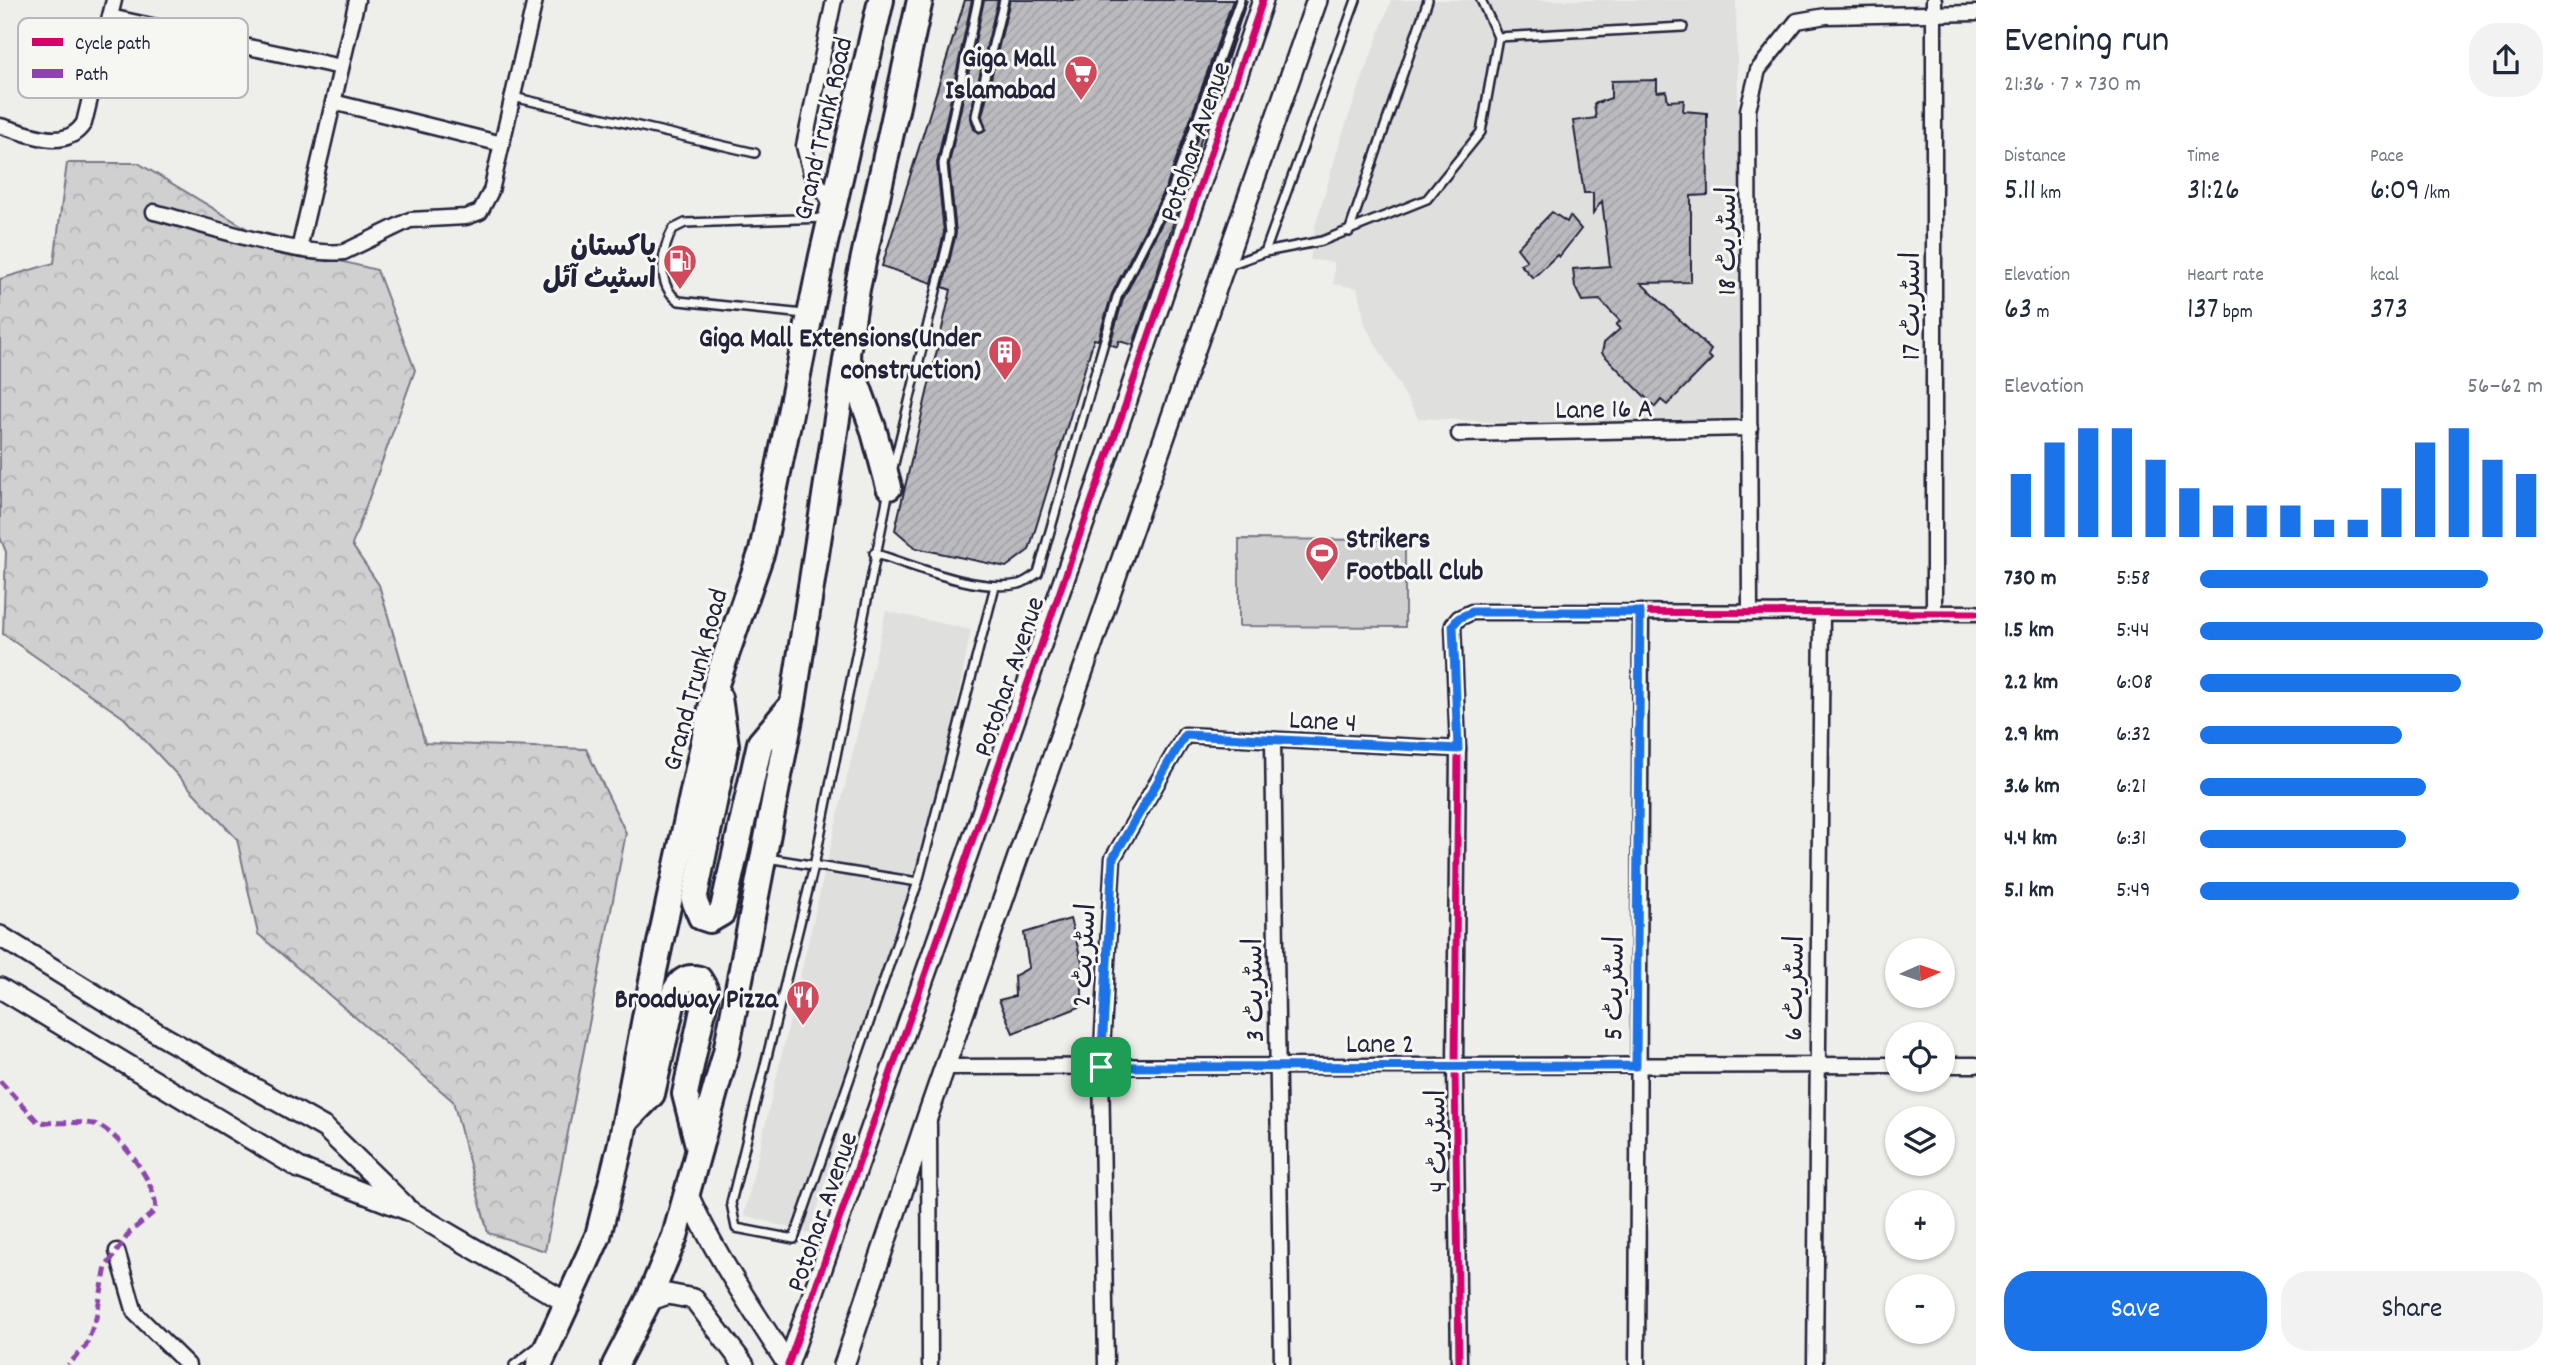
<!DOCTYPE html>
<meta charset="utf-8">
<style>
:root{--surface:#fff;--page:#f2f2f3;--text:#1f2937;--muted:#747a83;--accent:#1a73e8}
body{margin:0;font-family:Dekko,"Playpen Sans Arabic",sans-serif;background:var(--page);color:var(--text);height:100vh;display:flex;flex-direction:column;font-size:26px;white-space:nowrap}
*{box-sizing:border-box;margin:0}
p{font-size:23px;color:var(--muted)}
.icon{flex:none;width:38px;height:38px;fill:none;stroke:currentColor;stroke-width:2;stroke-linecap:round;stroke-linejoin:round}
.map{position:relative;flex:1;overflow:hidden}
.drawer{display:flex;flex-direction:column;background:var(--surface);width:595px}
.drawer>*{flex:none}
.needle{width:46px;rotate:87deg}
.tools{position:absolute;left:1885px;top:938px;display:grid;gap:14px}
.tools a{display:grid;place-items:center;width:70px;height:70px;border-radius:50%;background:var(--surface);box-shadow:0 2px 5px #0004;font-size:35px}
.pin{position:absolute;display:grid;place-items:center;width:60px;height:60px;color:#fff;margin:-30px;border-radius:14px;box-shadow:0 4px 10px #0006}
.round{display:grid;place-items:center;flex:none;width:74px;height:74px;border-radius:28px;background:var(--page)}
.overview{display:flex;align-items:center;justify-content:space-between;height:119px;padding:0 28px}
h1{font-size:38px;font-weight:600;line-height:52px}
.metrics{display:grid;grid-template-columns:repeat(3,1fr);gap:10px;height:119px;padding:7px 28px}
.metrics div{display:grid;align-content:center}
.metrics b{font-size:30px;font-weight:600}
.metrics small{font-size:19px;font-weight:400}
.metrics p{font-size:19px}
.chart{height:196px;padding:14px 28px}
.chart p{display:flex;justify-content:space-between}
.chart svg{width:100%;height:126px;margin-top:7px;stroke:var(--accent);stroke-width:6}
.primary-button{display:flex;gap:14px;margin-top:auto;padding:14px 28px}
.primary-button a{flex:1;height:80px;border-radius:28px;background:var(--accent);color:#fff;font-size:28px;font-weight:600;line-height:80px;text-align:center}
.primary-button a+a{background:var(--page);color:var(--text)}
ul{padding:0 28px;list-style:none;font-size:23px}
li{display:grid;grid-template-columns:112px 84px 1fr;align-items:center;height:52px}
li i{height:18px;border-radius:9px;background:var(--accent)}
main{display:flex;flex:1;min-height:0}
.map>svg:first-child{display:block}
.built{fill:#dfdfde}
.forest{fill:url(#forest-crowns);stroke:#797986;stroke-width:2}
.park{fill:#d0d0d1;stroke:#797986;stroke-width:2}
.building{fill:url(#building-hatch);stroke:#22223b;stroke-width:2}
.lines{fill:none;stroke-linecap:round;stroke-linejoin:round}
.service-casing{stroke:#22223b;stroke-width:12}
.minor-casing{stroke:#22223b;stroke-width:19}
.tertiary-casing{stroke:#22223b;stroke-width:24}
.trunk-casing{stroke:#22223b;stroke-width:30}
.service{stroke:#f6f6f2;stroke-width:7}
.minor{stroke:#f6f6f2;stroke-width:14}
.tertiary{stroke:#f6f6f2;stroke-width:19}
.trunk{stroke:#f6f6f2;stroke-width:24}
.quiet{stroke:#8e44ad;stroke-width:5;stroke-dasharray:10 5;stroke-linecap:butt}
.cycleway-casing{stroke:#f6f6f2;stroke-width:11}
.cycleway{stroke:#d6006c;stroke-width:7}
.route-casing{stroke:#fff;stroke-width:14}
.route{stroke:#1a73e8;stroke-width:9}
.labels{text-anchor:middle;stroke-width:6;stroke-linejoin:round;paint-order:stroke}
.poi-label{font-size:28px;font-weight:bold;fill:#22223b;stroke:#f6f6f2;text-anchor:end}
.street-label{font-size:28px;fill:#22223b;stroke:#f6f6f2}
.key{fill:#f6f6f2;stroke:#b6b6bb;stroke-width:2}
.key-label{font-size:19px;fill:#22223b}
</style>
<main>
<div class="map">
<svg width="1976" height="1365" viewBox="0 0 1976 1365">
<defs>
<pattern id="forest-crowns" width="20" height="18" patternUnits="userSpaceOnUse" patternTransform="scale(1.75)"><rect width="20" height="18" fill="#d0d0d1"/><path d="M2 6a3 3 0 1 1 6 0M12 15a3 3 0 1 1 6 0" fill="none" stroke="#b2b2b4"/></pattern>
<pattern id="building-hatch" width="6" height="6" patternUnits="userSpaceOnUse" patternTransform="scale(1.75)"><rect width="6" height="6" fill="#bbbbbf"/><path d="M-1 1l2-2M0 6l6-6M5 7l2-2" fill="none" stroke="#a0a0a5"/></pattern>
</defs>
<rect width="100%" height="100%" fill="#eeeeeb"/>
<filter id="ink" filterUnits="userSpaceOnUse"><feTurbulence type="fractalNoise" baseFrequency=".0143" numOctaves="2"/><feDisplacementMap in="SourceGraphic" scale="14" xChannelSelector="R" yChannelSelector="G"/><feConvolveMatrix kernelMatrix="1 2 1 2 8 2 1 2 1" color-interpolation-filters="sRGB"/></filter>
<g filter="url(#ink)">
<g class="built">
<path d="M1391 0H1736L1744 418 1512 423 1418 418 1366 327 1357 288 1334 284V262L1310 260 1315 227 1341 138Z"/>
<path d="M886 611 971 630 945 766 810 1234 744 1215Z"/>
</g>
<path class="forest" d="M67 163H138L274 245 377 270 415 370 352 545 379 585 425 743 586 749 626 833 545 1251 488 1233 453 1101 258 934 237 839 124 718 3 634 6 552 0 537V279L54 263Z"/>
<path class="park" d="M1239 539 1405 540V627L1239 626Z"/>
<g class="building">
<path d="M965 0H972L937 163 944 233 932 283 882 266Z"/>
<path d="M984 0H998L970 115 974 129 980 133 986 129 982 116 1010 0H1233L1166 188 1112 294 1098 340 1094 339 1029 550 1006 567 916 548 895 530 951 290 943 287 956 233 949 164Z"/>
<path d="M1247 0 1133 345 1119 341 1117 347 1110 344 1123 299 1178 192Z"/>
<path d="M1657 80V92L1666 91 1668 101 1684 100 1683 111 1707 113 1708 195 1691 196V282L1641 283 1711 350 1708 355 1712 359 1667 405 1661 400 1655 407 1602 353 1604 343 1620 329 1616 325 1620 321 1600 300 1582 301 1575 287 1573 269 1610 266 1602 201 1593 213V193H1584L1573 121 1596 118 1594 104 1611 98V81Z"/>
<path d="M1552 212 1567 222 1570 216 1581 229 1559 257 1557 255 1533 278 1520 264 1527 261 1517 248Z"/>
<path d="M1070 919 1082 962V1006L1013 1033 999 1000 1015 996 1014 976 1029 968 1024 933Z"/>
</g>
<g class="lines">
<g class="service-casing">
<g id="service">
<path d="M1498 37 1683 27"/>
<path d="M513 97 755 153"/>
<path d="M980 127 976 116 979 101 1004 0"/>
<path d="M1349 232 1428 0"/>
<path d="M1265 252 1356 0"/>
<path d="M1229 265 1265 252 1322 241 1427 199 1481 132 1498 37 1481 0"/>
<path d="M804 314 679 301C656 286 661 251 673 229L685 223 827 218"/>
<path d="M893 468 950 233 943 164 978 0"/>
<path d="M889 490 814 866 731 1203 736 1228 794 1239 918 882 995 586"/>
<path d="M874 553C914 566 978 593 1019 584 1026 582 1032 577 1038 573L1117 297 1172 190 1240 0"/>
<path d="M767 858 918 882"/>
<path d="M514 1365 541 1344"/>
</g>
</g>
<g class="minor-casing">
<g id="minor">
<path d="M834 0 804 146 811 173 834 207"/>
<path d="M110 17 341 67"/>
<path d="M333 102 502 144"/>
<path d="M0 126C29 133 65 153 84 123L114 0"/>
<path d="M154 212C203 224 296 257 344 252L410 220 466 217 480 212 491 191 535 0"/>
<path d="M299 249 357 0"/>
<path d="M1459 434 1750 428"/>
<path d="M1750 613 1748 110 1758 70 1797 21 1826 16 1976 13"/>
<path d="M1934 613V0"/>
<path d="M1273 741 1282 1365"/>
<path d="M1942 1065H1976"/>
<path d="M946 1067 1897 1065"/>
<path d="M929 1124 930 1365"/>
<path d="M117 1251 135 1313 188 1365"/>
<path d="M1106 1365 1101 1067 1113 858 1185 735 1458 749"/>
<path d="M1459 1365 1455 1066 1458 749 1453 625 1459 618 1472 612 1976 613"/>
<path d="M1637 1365 1641 612"/>
<path d="M1815 1365 1822 613"/>
</g>
</g>
<g class="tertiary-casing">
<g id="tertiary">
<path d="M0 936 162 1036 325 1128 404 1205"/>
<path d="M0 988 299 1168 410 1211 569 1304"/>
<path d="M688 1195C715 1255 753 1310 788 1365"/>
<path d="M648 1301 668 1294 694 1299 744 1365"/>
<path d="M788 1365 1125 406 1263 0"/>
<path d="M844 1365 929 1112 1317 0"/>
</g>
</g>
<g class="trunk-casing">
<g id="trunk">
<path d="M847 357 873 428 889 487"/>
<path d="M719 698 726 745 694 900 701 917 710 920 722 913 760 743 791 706"/>
<path d="M626 1121 652 1094 675 991C681 980 687 976 699 979L705 989V1000L685 1094 699 1149"/>
<path d="M539 1365 598 1236 621 1143 654 971 717 681 762 551 822 256 881 0"/>
<path d="M615 1365 648 1301 675 1236 726 1052 793 703 857 289 920 0"/>
</g>
</g>
<use href="#service" class="service"/>
<use href="#minor" class="minor"/>
<use href="#tertiary" class="tertiary"/>
<use href="#trunk" class="trunk"/>
<path class="quiet" d="M0 1081 38 1122C56 1124 76 1121 94 1124 117 1129 161 1188 155 1211L130 1232 106 1267 96 1318 86 1346 68 1365"/>
<g class="cycleway-casing">
<g id="cycleway">
<path d="M788 1365 1125 406 1263 0"/>
<path d="M1459 1365 1455 1066 1458 749 1453 625 1459 618 1472 612 1976 613"/>
</g>
</g>
<use href="#cycleway" class="cycleway"/>
</g>
</g>
<g class="lines" filter="url(#ink)">
<g class="route-casing">
<path id="route" d="M1472 612H1640L1636 1066 1101 1067 1113 858 1185 735 1458 749 1453 625 1459 618Z"/>
</g>
<use href="#route" class="route"/>
</g>
<defs>
<g id="supermarket-pin" transform="scale(1.75)"><path d="M0 17L-7.5 6A9.5 9.5 0 1 1 7.5 6Z" fill="#d1495b" stroke="#f6f6f2"/><path d="M-6-5.5h2.5l.6 2H6L4.5 2H-2.5L-4.4-4H-6ZM-1.5 3.2a1.3 1.3 0 1 0 .1 0ZM3 3.2a1.3 1.3 0 1 0 .1 0Z" fill="#fff"/></g>
<g id="fuel-pin" transform="scale(1.75)"><path d="M0 17L-7.5 6A9.5 9.5 0 1 1 7.5 6Z" fill="#d1495b" stroke="#f6f6f2"/><path d="M-5.5-6h7V0h2V4h1.3V-2.5L3-4.5l.8-.8L6-3V5H2.5V1h-1V6h-7ZM-4.2-4.7v3.2H.2V-4.7Z" fill="#fff"/></g>
<g id="building-pin" transform="scale(1.75)"><path d="M0 17L-7.5 6A9.5 9.5 0 1 1 7.5 6Z" fill="#d1495b" stroke="#f6f6f2"/><path d="M-4-6H4V6H1V3H-1V6H-4ZM-2.5-4.3h1.7v1.8h-1.7ZM.8-4.3h1.7v1.8H.8ZM-2.5-1h1.7V.8h-1.7ZM.8-1h1.7V.8H.8Z" fill="#fff"/></g>
<g id="stadium-pin" transform="scale(1.75)"><path d="M0 17L-7.5 6A9.5 9.5 0 1 1 7.5 6Z" fill="#d1495b" stroke="#f6f6f2"/><path d="M0-5a6.5 5 0 1 0 0 10a6.5 5 0 1 0 0-10ZM-3.5-1.8h7v3.6h-7Z" fill="#fff"/></g>
<g id="restaurant-pin" transform="scale(1.75)"><path d="M0 17L-7.5 6A9.5 9.5 0 1 1 7.5 6Z" fill="#d1495b" stroke="#f6f6f2"/><path d="M-5-6h1v4h1v-4h1v4h1v-4h1v5L-1.5 .5V6h-2V.5L-5-1ZM5-6V6H3V1.5H1.5Q1.5-4 5-6Z" fill="#fff"/></g>
</defs>
<g fill-rule="evenodd">
<use href="#supermarket-pin" x="1081" y="72"/>
<use href="#fuel-pin" x="680" y="261"/>
<use href="#building-pin" x="1005" y="352"/>
<use href="#stadium-pin" x="1322" y="553"/>
<use href="#restaurant-pin" x="803" y="997"/>
</g>
<g class="labels">
<g class="poi-label">
<text x="1056" y="66">Giga Mall<tspan x="1056" dy="32">Islamabad</tspan></text>
<text x="656" y="255">پاکستان<tspan x="656" dy="32">اسٹیٹ آئل</tspan></text>
<text x="981" y="346">Giga Mall Extensions(Under<tspan x="981" dy="32">construction)</tspan></text>
<text x="1346" y="547" text-anchor="start">Strikers<tspan x="1346" dy="32">Football Club</tspan></text>
<text x="778" y="1007">Broadway Pizza</text>
</g>
<g class="street-label">
<text transform="translate(821 128) rotate(-77)" y="10">Grand Trunk Road</text>
<text transform="translate(1193 141) rotate(-71)" y="10">Potohar Avenue</text>
<text transform="translate(1725 241) rotate(-90)" y="10">اسٹریٹ 18</text>
<text transform="translate(1909 306) rotate(-90)" y="10">اسٹریٹ 17</text>
<text transform="translate(1604 407) rotate(-1)" y="10">Lane 16 A</text>
<text transform="translate(1007 676) rotate(-71)" y="10">Potohar Avenue</text>
<text transform="translate(693 679) rotate(-75)" y="10">Grand Trunk Road</text>
<text transform="translate(1323 719) rotate(3)" y="10">Lane 4</text>
<text transform="translate(1082 955) rotate(-87)" y="10">اسٹریٹ 2</text>
<text transform="translate(1612 988) rotate(-89)" y="10">اسٹریٹ 5</text>
<text transform="translate(1792 988) rotate(-89)" y="10">اسٹریٹ 6</text>
<text transform="translate(1252 990) rotate(-91)" y="10">اسٹریٹ 3</text>
<text x="1380" y="1052">Lane 2</text>
<text transform="translate(1435 1141) rotate(-91)" y="10">اسٹریٹ 4</text>
<text transform="translate(820 1211) rotate(-71)" y="10">Potohar Avenue</text>
</g>
</g>
<rect x="18" y="18" width="230" height="80" rx="10" class="key"/>
<rect x="32" y="38" width="31" height="8" fill="#d6006c"/>
<rect x="32" y="69" width="31" height="9" fill="#8e44ad"/>
<g class="key-label">
<text x="75" y="49">Cycle path</text>
<text x="75" y="80">Path</text>
</g>
</svg>
<div class="tools">
<a><svg class="needle" viewBox="-14 -14 28 28"><path d="M0-13l5 13h-10z" fill="#e53935"/><path d="M0 13l5-13h-10z" fill="#747a83"/></svg></a>
<a><svg class="icon" aria-label="locate" viewBox="0 0 24 24"><circle cx="12" cy="12" r="6"/><path d="M12 2v4M12 18v4M2 12h4M18 12h4"/></svg></a>
<a><svg class="icon" aria-label="layers" viewBox="0 0 24 24"><path d="M12 4l9 5-9 5-9-5zM3 14l9 5 9-5"/></svg></a>
<a>+</a>
<a>−</a>
</div>
<div class="pin" style="left:1101px;top:1067px;background:#1e9e55"><svg class="icon" aria-label="arrive" viewBox="0 0 24 24"><path d="M6 21V4h12l-3 4 3 4H6"/></svg></div>
</div>
<section class="drawer">
<div class="overview"><div><h1>Evening run</h1><p>21:36 · 7 × 730 m</p></div><a class="round"><svg class="icon" aria-label="share" viewBox="0 0 24 24"><path d="M12 15V3M7 8l5-5 5 5M5 13v7h14v-7"/></svg></a></div>
<div class="metrics">
<div><p>Distance</p><b>5.11<small> km</small></b></div>
<div><p>Time</p><b>31:26</b></div>
<div><p>Pace</p><b>6:09<small> /km</small></b></div>
</div>
<div class="metrics">
<div><p>Elevation</p><b>63<small> m</small></b></div>
<div><p>Heart rate</p><b>137<small> bpm</small></b></div>
<div><p>kcal</p><b>373</b></div>
</div>
<div class="chart"><p><span>Elevation</span>56–62 m</p>
<svg viewBox="0 0 160 44" preserveAspectRatio="none"><path d="M5 44V22M15 44V11M25 44V6M35 44V6M45 44V17M55 44V27M65 44V33M75 44V33M85 44V33M95 44V38M105 44V38M115 44V27M125 44V11M135 44V6M145 44V17M155 44V22"/></svg>
</div>
<ul>
<li><b>730 m</b>5:58<i style="width:84%"></i></li>
<li><b>1.5 km</b>5:44<i style="width:100%"></i></li>
<li><b>2.2 km</b>6:08<i style="width:76%"></i></li>
<li><b>2.9 km</b>6:32<i style="width:59%"></i></li>
<li><b>3.6 km</b>6:21<i style="width:66%"></i></li>
<li><b>4.4 km</b>6:31<i style="width:60%"></i></li>
<li><b>5.1 km</b>5:49<i style="width:93%"></i></li>
</ul>
<div class="primary-button"><a>Save</a><a>Share</a></div>
</section>
</main>
